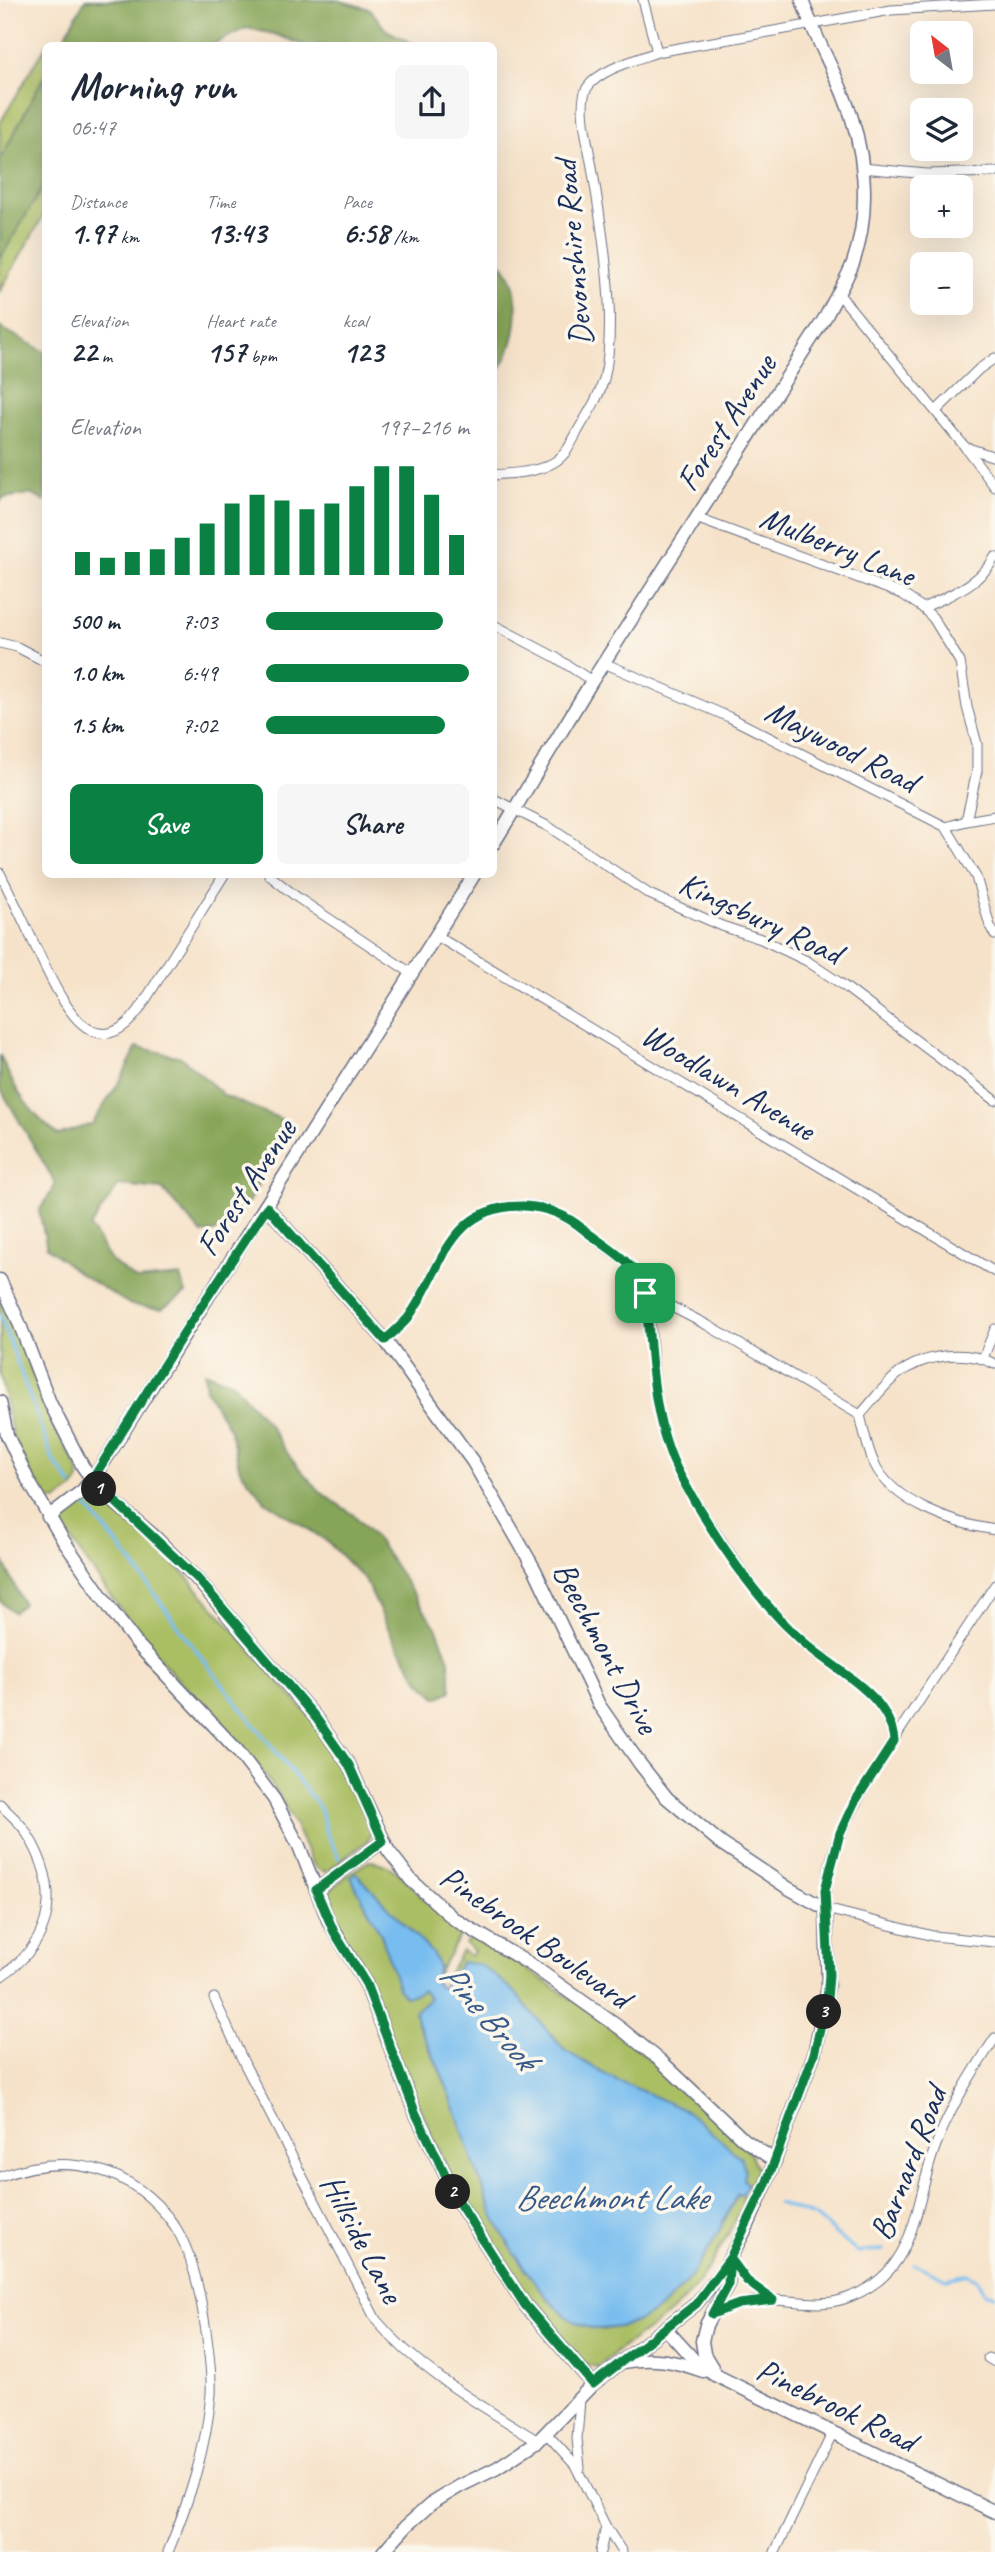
<!DOCTYPE html>
<meta charset="utf-8">
<style>
:root{--surface:#fff;--page:#f6f6f7;--text:#1f2937;--muted:#747a83;--accent:#0b8043}
body{margin:0;font-family:Caveat,sans-serif;background:var(--page);color:var(--text);height:100vh;display:flex;flex-direction:column;font-size:26px;white-space:nowrap}
*{box-sizing:border-box;margin:0}
p{font-size:23px;color:var(--muted)}
.icon{flex:none;width:38px;height:38px;fill:none;stroke:currentColor;stroke-width:2;stroke-linecap:round;stroke-linejoin:round}
.map{position:relative;flex:1;overflow:hidden}
.side{position:absolute;left:42px;top:42px;width:455px;height:836px;display:flex;flex-direction:column;background:var(--surface);border-radius:10px;box-shadow:0 7px 28px #0002}
.side>*{flex:none}
.needle{width:46px;rotate:329deg}
.controls{position:absolute;left:910px;top:21px;display:grid;gap:14px}
.controls a{display:grid;place-items:center;width:63px;height:63px;border-radius:10px;background:var(--surface);box-shadow:0 7px 28px #0002;font-size:35px}
.pin{position:absolute;display:grid;place-items:center;width:60px;height:60px;color:#fff;margin:-30px;border-radius:14px;box-shadow:0 4px 10px #0006}
.km{position:absolute;width:35px;height:35px;margin:-18px;border-radius:50%;background:#222;color:#fff;font-size:19px;line-height:35px;text-align:center}
.round{display:grid;place-items:center;flex:none;width:74px;height:74px;border-radius:10px;background:var(--page)}
.head{display:flex;align-items:center;justify-content:space-between;height:119px;padding:0 28px}
h1{font-size:38px;font-weight:600;line-height:52px}
.stats{display:grid;grid-template-columns:repeat(3,1fr);gap:10px;height:119px;padding:7px 28px}
.stats div{display:grid;align-content:center}
.stats b{font-size:30px;font-weight:600}
.stats small{font-size:19px;font-weight:400}
.stats p{font-size:19px}
.chart{height:196px;padding:14px 28px}
.chart p{display:flex;justify-content:space-between}
.chart svg{width:100%;height:126px;margin-top:7px;stroke:var(--accent);stroke-width:6}
.action{display:flex;gap:14px;margin-top:auto;padding:14px 28px}
.action a{flex:1;height:80px;border-radius:10px;background:var(--accent);color:#fff;font-size:28px;font-weight:600;line-height:80px;text-align:center}
.action a+a{background:var(--page);color:var(--text)}
ul{padding:0 28px;list-style:none;font-size:23px}
li{display:grid;grid-template-columns:112px 84px 1fr;align-items:center;height:52px}
li i{height:18px;border-radius:9px;background:var(--accent)}
.map>svg:first-child{display:block}
.green{fill:#aabe63;stroke:#627660;stroke-width:2}
.forest{fill:#87a559;stroke:#516a5c;stroke-width:2}
.water{fill:#78bdef;stroke:#4a76a6;stroke-width:2}
.lines{fill:none;stroke-linecap:round;stroke-linejoin:round}
.stream{stroke:#78bdef;stroke-width:3.5}
.street-casing{stroke:#686e83;stroke-width:11}
.secondary-casing{stroke:#686e83;stroke-width:15}
.street{stroke:#fff;stroke-width:9}
.secondary{stroke:#fff;stroke-width:12}
.route-casing{stroke:#fff;stroke-width:14}
.route{stroke:#0b8043;stroke-width:9}
.labels{text-anchor:middle;stroke-width:7;stroke-linejoin:round;paint-order:stroke}
.street-label{font-size:33px;fill:#1b2f5e;stroke:#fbf7ec}
.water-label{font-size:35px;font-style:italic;fill:#375a8a;stroke:#fbf7ec}
</style>
<div class="map">
<svg width="995" height="2552" viewBox="0 0 995 2552">
<rect width="100%" height="100%" fill="#fbf7ec"/>
<filter id="ink" filterUnits="userSpaceOnUse"><feTurbulence type="fractalNoise" baseFrequency=".0143" numOctaves="2"/><feDisplacementMap in="SourceGraphic" scale="14" xChannelSelector="R" yChannelSelector="G"/><feConvolveMatrix kernelMatrix="1 2 1 2 8 2 1 2 1" color-interpolation-filters="sRGB"/></filter>
<filter id="wash" filterUnits="userSpaceOnUse"><feTurbulence type="fractalNoise" baseFrequency=".00686" numOctaves="4" result="noise"/><feDisplacementMap in="SourceGraphic" scale="28" xChannelSelector="R" yChannelSelector="G"/><feGaussianBlur stdDeviation="1.57" result="paint"/><feColorMatrix in="noise" values="0 0 0 0 0 0 0 0 0 0 0 0 0 0 0 0 0 1.4 0 .05"/><feComposite in="paint" operator="in"/></filter>
<g filter="url(#wash)">
<rect width="100%" height="100%" fill="#f6e2c9"/>
<g class="green">
<path d="M45 47V213L0 291V123Z"/>
<path d="M0 1292 54 1426 79 1471V1480L73 1489 56 1501 49 1500 43 1496 14 1443 0 1374Z"/>
<path d="M99 1494 166 1553 326 1735 370 1825 371 1833 368 1840 326 1872 318 1869 312 1863C300 1836 289 1810 273 1787 241 1739 196 1701 159 1658 124 1618 95 1573 64 1530 61 1512 82 1495 99 1494Z"/>
<path d="M369 1861C399 1861 417 1897 439 1914 447 1920 455 1925 463 1930L434 1981 382 1903 356 1874 351 1877 381 1934 402 1993 406 1997 423 1989 430 1998 415 2012 417 2022 447 2086 491 2210 524 2266 549 2300 580 2325 604 2330 636 2322 662 2304 727 2216 737 2194 745 2196 742 2202 744 2204C722 2245 704 2285 668 2315 645 2334 619 2347 598 2367L587 2365 535 2310 462 2200 325 1902 328 1899 327 1893 350 1873Z"/>
<path d="M470 1937C575 1992 668 2067 750 2153L758 2170 755 2182 747 2184 607 2076 564 2050 552 2035 461 1962 445 1986 443 1982 462 1951 471 1956 474 1951 465 1944Z"/>
</g>
<g class="forest">
<path d="M85 0H337L370 9 386 30 416 45H304L274 34 246 28 212 45H60Z"/>
<path d="M45 74V183L0 259V160Z"/>
<path d="M494 257C528 277 520 351 494 375Z"/>
<path d="M0 327 45 352V501L30 494 3 498 0 502Z"/>
<path d="M137 1047 181 1057 225 1096 281 1119C274 1166 257 1189 231 1228L202 1234 162 1189 119 1185 90 1227 111 1261 136 1280 180 1276 186 1293 162 1309 131 1305 80 1274 47 1248 39 1211 56 1184 0 1088V1055C15 1091 28 1111 58 1135L92 1124 121 1079Z"/>
<path d="M204 1372 233 1383 269 1425 292 1460 319 1491 355 1516 378 1541 437 1629 449 1660 451 1691 437 1698 419 1680 393 1638 365 1580 328 1542 265 1501 240 1470 230 1430 206 1390Z"/>
<path d="M0 1554 23 1604 13 1612 0 1601Z"/>
</g>
<path class="water" d="M356 1873 432 1953 439 1967 434 1981 441 1988 445 1986 461 1962 481 1965 513 1990 564 2050 608 2076 687 2111 741 2158 745 2169 743 2180 747 2184 743 2194H737C714 2244 681 2311 623 2326 608 2329 595 2331 581 2325 548 2311 505 2242 491 2210 475 2171 463 2129 448 2090 439 2067 428 2044 417 2022L415 2012 429 1998 423 1990 406 1997 398 1988 381 1934 351 1877Z"/>
<g class="lines">
<g class="stream">
<path d="M0 1315 53 1460 72 1485"/>
<path d="M84 1503 127 1556 188 1640 320 1808 327 1834 339 1858"/>
<path d="M778 2204 815 2216 857 2252 883 2250"/>
<path d="M914 2264 947 2279 967 2274 976 2279 986 2294 995 2295"/>
</g>
</g>
</g>
<g filter="url(#ink)">
<g class="lines">
<g class="street-casing">
<g id="street">
<path d="M643 0 657 52"/>
<path d="M862 168 927 174 995 172"/>
<path d="M838 293 965 447 995 457"/>
<path d="M936 411 979 369 995 358"/>
<path d="M965 447 995 487"/>
<path d="M494 475C513 473 538 473 556 461 568 453 573 439 580 427 589 412 599 397 604 379 618 321 602 227 592 167 589 148 577 104 587 88 598 70 638 59 657 52L891 10 995 4"/>
<path d="M696 518 902 594 923 608 933 618 960 662 967 707 977 744V771L966 821 946 827"/>
<path d="M923 608C950 595 980 584 995 557"/>
<path d="M494 625 555 657 592 681"/>
<path d="M0 643 17 647 46 662"/>
<path d="M604 663 729 717 946 827 976 877 990 926 995 935"/>
<path d="M494 799 549 827 649 894 722 926 761 939 807 961 840 983 995 1100"/>
<path d="M966 821 995 816"/>
<path d="M0 873C13 899 26 926 38 952 57 991 91 1074 139 1010L224 875"/>
<path d="M269 875 298 898 411 973"/>
<path d="M435 935 995 1272"/>
<path d="M645 1293 707 1325 860 1415"/>
<path d="M385 1340C394 1332 404 1324 411 1314 443 1262 455 1200 531 1206 558 1208 576 1224 596 1240 609 1250 626 1259 636 1273 653 1296 651 1358 655 1387 658 1416 666 1448 679 1473 692 1499 708 1521 724 1545 741 1570 757 1595 777 1617 787 1627 797 1637 808 1646 839 1672 890 1696 893 1741 862 1794 822 1845 826 1909L933 1936 995 1942"/>
<path d="M983 1358 995 1329"/>
<path d="M995 1364C965 1349 924 1354 897 1375 883 1386 872 1402 860 1415 864 1431 867 1448 874 1463 893 1503 954 1524 995 1530"/>
<path d="M893 1741 995 1585"/>
<path d="M0 1804C8 1813 19 1821 26 1832 61 1887 56 1940 0 1977"/>
<path d="M214 1998 245 2065 376 2320C419 2371 482 2406 538 2441"/>
<path d="M0 2177C66 2151 132 2166 174 2225 193 2253 201 2298 206 2331 209 2352 212 2373 211 2394 206 2450 189 2501 168 2552"/>
<path d="M730 2258 747 2281 773 2300"/>
<path d="M712 2314C732 2306 752 2299 774 2300 802 2301 825 2308 852 2296 919 2269 914 2202 936 2145 951 2106 972 2073 995 2038"/>
<path d="M988 2358 995 2362"/>
<path d="M547 2434 575 2465 606 2527 622 2552"/>
<path d="M580 2468 577 2439 580 2399"/>
<path d="M600 2552 606 2527"/>
<path d="M775 2552 832 2434"/>
</g>
</g>
<g class="secondary-casing">
<g id="secondary">
<path d="M494 843 592 681 826 316C835 298 846 281 853 263 872 208 865 146 843 94 830 62 813 33 802 0"/>
<path d="M267 1207 385 1340 473 1462 535 1570 599 1705 640 1764 667 1798 722 1844 788 1888 826 1909 828 1987 814 2054 766 2184 748 2225 724 2269 696 2304 593 2384 538 2441 497 2468 460 2486 432 2503 406 2526 383 2552"/>
<path d="M0 1280 18 1320 50 1403 83 1467 101 1491 154 1536 196 1578 316 1718 349 1765 388 1850 411 1880 454 1919 533 1966 620 2028 661 2061 742 2138 775 2161"/>
<path d="M0 1402 7 1435 28 1480 63 1540 112 1611 137 1644 237 1750 274 1799 299 1846 329 1922 366 1984 416 2114 459 2203 525 2305 593 2384"/>
<path d="M48 1517 82 1491 97 1473 474 875"/>
<path d="M316 1890 383 1841"/>
<path d="M666 2329 695 2361 713 2374 995 2512"/>
<path d="M622 2362C654 2357 672 2360 703 2371"/>
<path d="M716 2374 704 2354 702 2341 706 2325 728 2284 731 2262"/>
</g>
</g>
<use href="#street" class="street"/>
<use href="#secondary" class="secondary"/>
</g>
</g>
<g class="lines" filter="url(#ink)">
<g class="route-casing">
<path id="route" d="M645 1293C643 1287 640 1279 636 1273 623 1255 600 1243 583 1229 566 1215 546 1207 524 1206 447 1205 443 1270 408 1318 401 1326 393 1333 385 1340L267 1207 185 1331 92 1480 197 1578 316 1718 349 1765 383 1841 316 1890 334 1932 366 1984 416 2114 459 2203 525 2305 593 2384 696 2304 730 2258 747 2281 773 2300 739 2304 712 2314 728 2284 730 2258 766 2184 814 2054 827 1999 829 1975 825 1890 840 1833 854 1803 894 1741C890 1695 838 1672 807 1645 758 1604 710 1531 680 1475 651 1421 652 1353 645 1293"/>
</g>
<use href="#route" class="route"/>
</g>
<g class="labels">
<g class="street-label">
<text transform="translate(572 253) rotate(-95)" y="12">Devonshire Road</text>
<text transform="translate(725 422) rotate(-57)" y="12">Forest Avenue</text>
<text transform="translate(838 545) rotate(22)" y="12">Mulberry Lane</text>
<text transform="translate(842 745) rotate(27)" y="12">Maywood Road</text>
<text transform="translate(761 917) rotate(25)" y="12">Kingsbury Road</text>
<text transform="translate(729 1081) rotate(31)" y="12">Woodlawn Avenue</text>
<text transform="translate(245 1187) rotate(-57)" y="12">Forest Avenue</text>
<text transform="translate(607 1647) rotate(62)" y="12">Beechmont Drive</text>
<text transform="translate(536 1936) rotate(35)" y="12">Pinebrook Boulevard</text>
<text transform="translate(907 2163) rotate(-69)" y="12">Barnard Road</text>
<text transform="translate(363 2238) rotate(62)" y="12">Hillside Lane</text>
<text transform="translate(837 2404) rotate(26)" y="12">Pinebrook Road</text>
</g>
<g class="water-label">
<text transform="translate(489 2016) rotate(49)" y="12">Pine Brook</text>
<text x="611" y="2209">Beechmont Lake</text>
</g>
</g>
</svg>
<div class="controls">
<a><svg class="needle" viewBox="-14 -14 28 28"><path d="M0-13l5 13h-10z" fill="#e53935"/><path d="M0 13l5-13h-10z" fill="#747a83"/></svg></a>
<a><svg class="icon" aria-label="layers" viewBox="0 0 24 24"><path d="M12 4l9 5-9 5-9-5zM3 14l9 5 9-5"/></svg></a>
<a>+</a>
<a>−</a>
</div>
<div class="pin" style="left:645px;top:1293px;background:#1e9e55"><svg class="icon" aria-label="arrive" viewBox="0 0 24 24"><path d="M6 21V4h12l-3 4 3 4H6"/></svg></div>
<b class="km" style="left:99px;top:1489px">1</b>
<b class="km" style="left:453px;top:2192px">2</b>
<b class="km" style="left:824px;top:2012px">3</b>
<section class="side">
<div class="head"><div><h1>Morning run</h1><p>06:47</p></div><a class="round"><svg class="icon" aria-label="share" viewBox="0 0 24 24"><path d="M12 15V3M7 8l5-5 5 5M5 13v7h14v-7"/></svg></a></div>
<div class="stats">
<div><p>Distance</p><b>1.97<small> km</small></b></div>
<div><p>Time</p><b>13:43</b></div>
<div><p>Pace</p><b>6:58<small> /km</small></b></div>
</div>
<div class="stats">
<div><p>Elevation</p><b>22<small> m</small></b></div>
<div><p>Heart rate</p><b>157<small> bpm</small></b></div>
<div><p>kcal</p><b>123</b></div>
</div>
<div class="chart"><p><span>Elevation</span>197–216 m</p>
<svg viewBox="0 0 160 44" preserveAspectRatio="none"><path d="M5 44V36M15 44V38M25 44V36M35 44V35M45 44V31M55 44V26M65 44V19M75 44V16M85 44V18M95 44V21M105 44V19M115 44V13M125 44V6M135 44V6M145 44V16M155 44V30"/></svg>
</div>
<ul>
<li><b>500 m</b>7:03<i style="width:87%"></i></li>
<li><b>1.0 km</b>6:49<i style="width:100%"></i></li>
<li><b>1.5 km</b>7:02<i style="width:88%"></i></li>
</ul>
<div class="action"><a>Save</a><a>Share</a></div>
</section>
</div>
